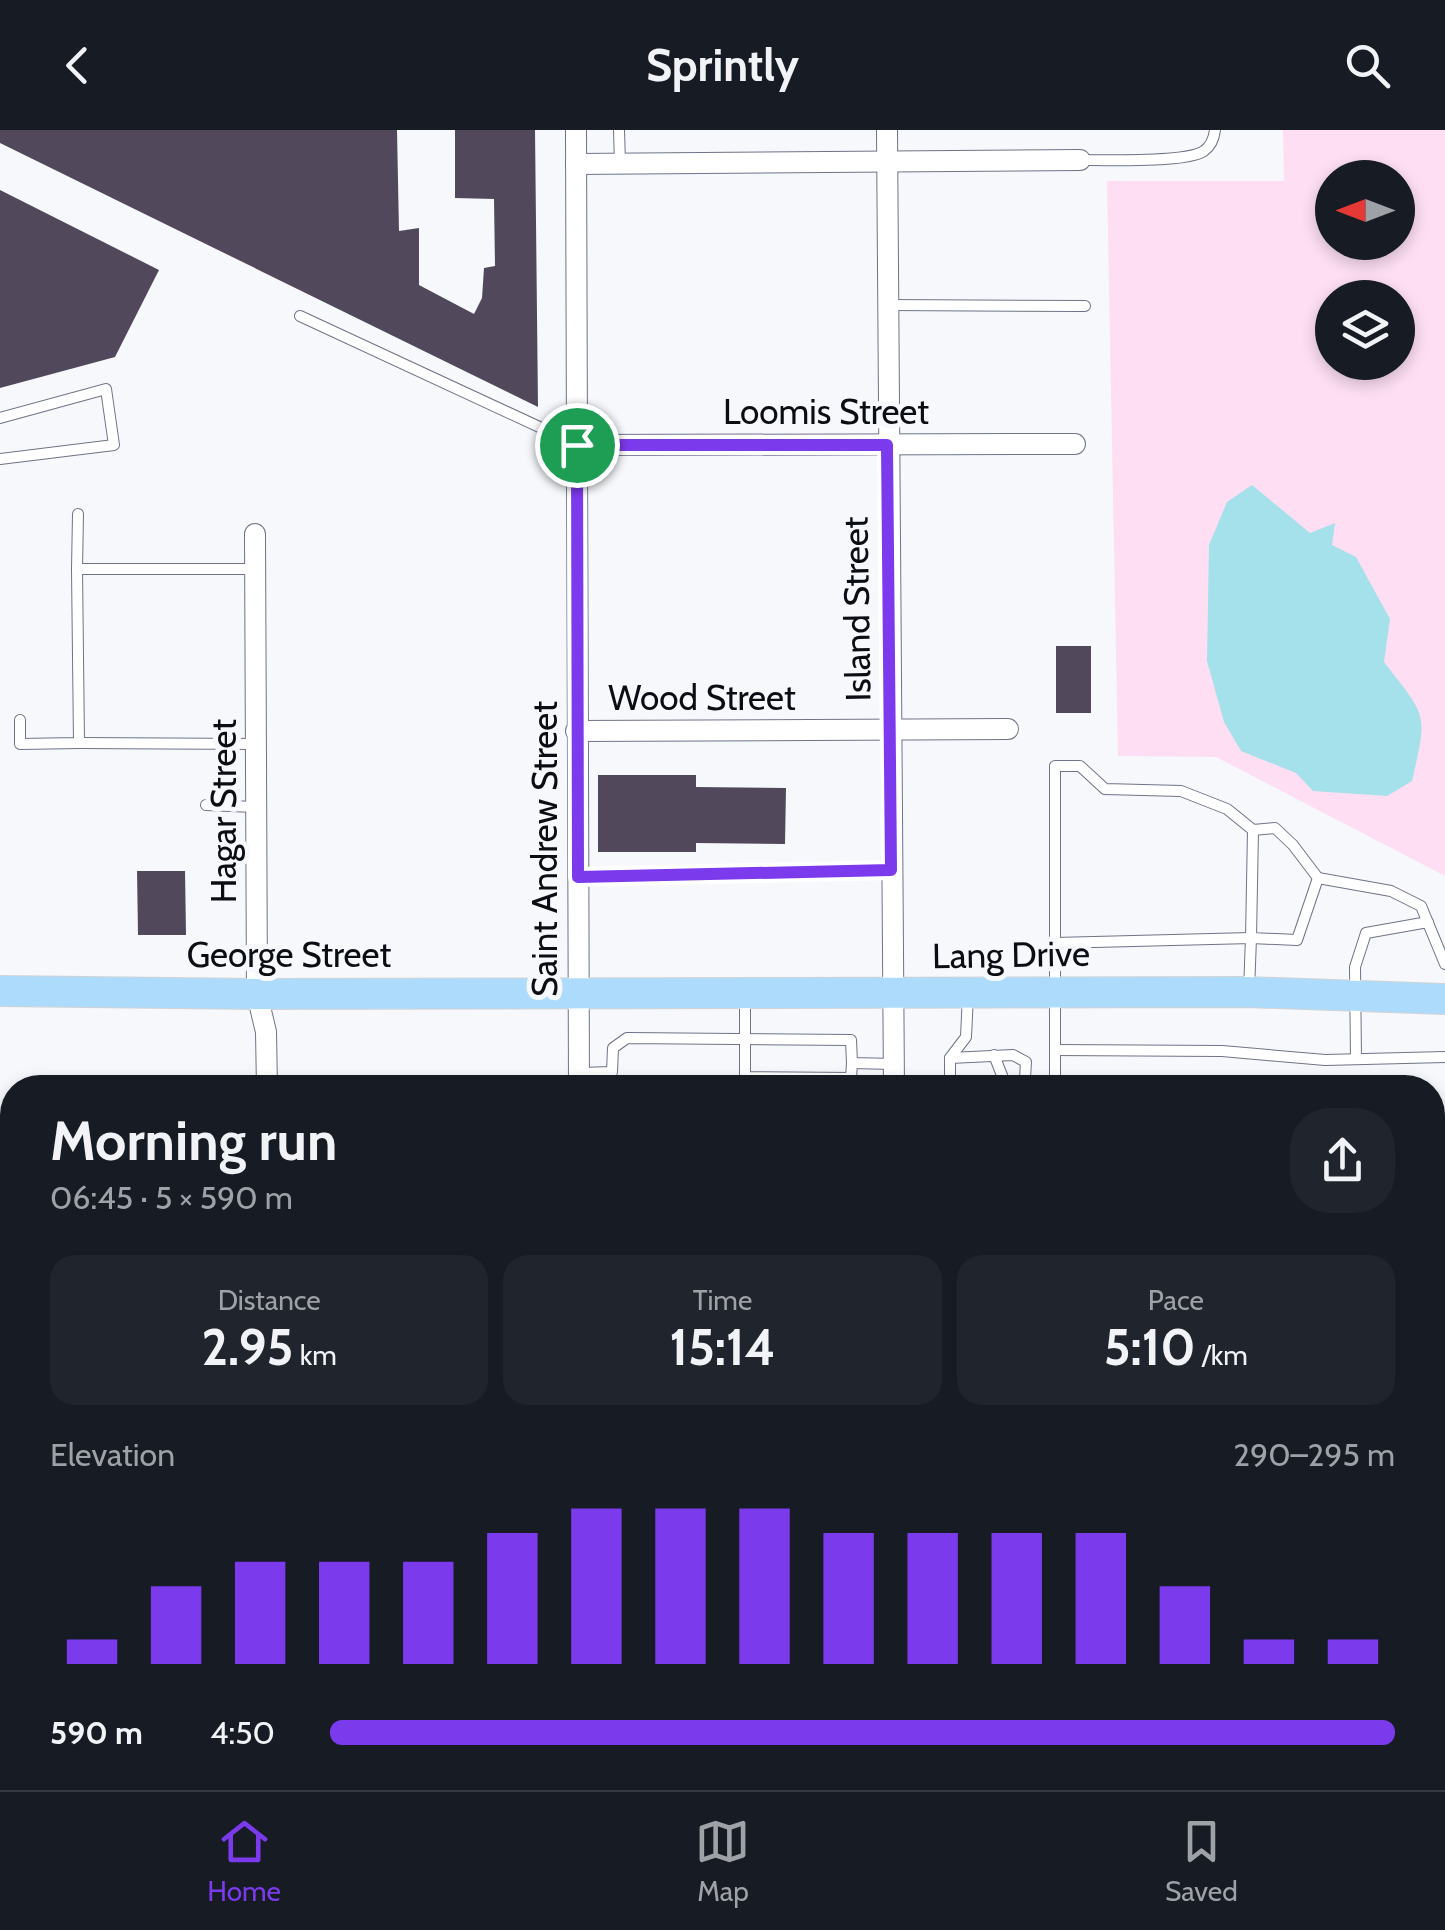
<!DOCTYPE html>
<meta charset="utf-8">
<style>
:root{--surface:#171b24;--page:#20242c;--text:#f1f3f6;--muted:#9ea1a6;--line:#363941;--accent:#7c3aed}
body{margin:0;font-family:Cabin,sans-serif;background:var(--page);color:var(--text);height:100vh;display:flex;flex-direction:column;font-size:38px;white-space:nowrap}
*{box-sizing:border-box;margin:0}
p{font-size:32px;color:var(--muted)}
.icon{flex:none;width:55px;height:55px;fill:none;stroke:currentColor;stroke-width:2;stroke-linecap:round;stroke-linejoin:round}
.map{position:relative;flex:1;overflow:hidden}
.details{position:absolute;left:0px;top:945px;width:1445px;height:715px;display:flex;flex-direction:column;background:var(--surface);border-radius:40px 40px 0 0;box-shadow:0 5px 15px #0003}
.details>*{flex:none}
.needle{width:65px;rotate:270deg}
.fabs{position:absolute;left:1315px;top:30px;display:grid;gap:20px}
.fabs a{display:grid;place-items:center;width:100px;height:100px;border-radius:50%;background:var(--surface);box-shadow:0 5px 15px #0003;font-size:50px}
.pin{position:absolute;display:grid;place-items:center;width:85px;height:85px;color:#fff;margin:-42px;border:5px solid #fff;border-radius:50%;box-shadow:0 2px 10px #0007}
.round{display:grid;place-items:center;flex:none;width:105px;height:105px;border-radius:40px;background:var(--page)}
.head{display:flex;align-items:center;justify-content:space-between;height:170px;padding:0 50px}
h1{font-size:55px;font-weight:700;line-height:75px}
.figures{display:grid;grid-template-columns:repeat(3,1fr);gap:15px;height:170px;padding:10px 50px}
.figures div{display:grid;align-content:center;border-radius:25px;background:var(--page);text-align:center}
.figures b{font-size:50px;font-weight:700}
.figures small{font-size:28px;font-weight:400}
.figures p{font-size:28px}
.chart{height:280px;padding:20px 50px}
.chart p{display:flex;justify-content:space-between}
.chart svg{width:100%;height:180px;margin-top:10px;stroke:var(--accent);stroke-width:6}
ul{padding:0 50px;list-style:none;font-size:32px}
li{display:grid;grid-template-columns:160px 120px 1fr;align-items:center;height:75px}
li i{height:25px;border-radius:12px;background:var(--accent)}
header{display:flex;justify-content:space-between;align-items:center;height:130px;padding:0 50px;background:var(--surface);font-size:45px;font-weight:700}
.tab-bar{display:flex;justify-content:space-around;align-items:center;height:140px;border-top:2px solid var(--line);background:var(--surface);font-size:28px;color:var(--muted)}
.tab-bar a{display:grid;justify-items:center;gap:5px}
.tab-bar .current{color:var(--accent)}
.map>svg:first-child{display:block}
.green{fill:#fddef3;fill-rule:evenodd}
.water{fill:#a4e1ea}
.building{fill:#51495b}
.lines{fill:none;stroke-linecap:round;stroke-linejoin:round}
.service-casing{stroke:#6e7387;stroke-width:12}
.minor-casing{stroke:#6e7387;stroke-width:22}
.primary-casing{stroke:#d3d3d5;stroke-width:32}
.service{stroke:#fff;stroke-width:10}
.minor{stroke:#fff;stroke-width:20}
.primary{stroke:#addbfb;stroke-width:30}
.route-casing{stroke:#fff;stroke-width:20}
.route{stroke:#7c3aed;stroke-width:12}
.labels{text-anchor:middle;stroke-width:10;stroke-linejoin:round;paint-order:stroke}
.street-label{font-size:35px;fill:#0b0d15;stroke:#f6f8fc}
</style>
<header><svg class="icon" aria-label="back" viewBox="0 0 24 24"><path d="M15 5l-7 7 7 7"/></svg>Sprintly<svg class="icon" aria-label="search" viewBox="0 0 24 24"><circle cx="10" cy="10" r="6"/><path d="M15 15l6 6"/></svg></header>
<div class="map">
<svg width="1445" height="1660" viewBox="0 0 1445 1660">
<rect width="100%" height="100%" fill="#f6f8fc"/>
<g class="green">
<path d="M1283 0H1445V746L1216 627 1118 626 1107 51H1284ZM1332 48H1398V112H1332ZM1332 168H1398V232H1332Z"/>
<path d="M0 1180H12V1299L0 1298Z"/>
</g>
<path class="water" d="M1252 355 1310 403 1335 393 1332 415 1356 427 1390 489 1384 532C1427 588 1428 581 1412 651L1387 666 1313 661 1296 643 1241 621 1224 592 1207 531 1209 415 1227 372Z"/>
<g class="building">
<path d="M0 0H397L399 101 419 98V155L474 184 482 168 484 138 495 136 494 69 455 68V0H535L538 277 0 13Z"/>
<path d="M0 60 159 140 115 227 0 258Z"/>
<rect x="1056" y="516" width="35" height="67"/>
<path d="M598 645H696V657L786 658 785 714 696 713V722H598Z"/>
<path d="M137 741H185L186 805H138Z"/>
</g>
<g class="lines">
<g class="service-casing">
<g id="service">
<path d="M619 0 620 33"/>
<path d="M1080 30C1105 30 1186 33 1204 21 1211 16 1214 8 1215 0"/>
<path d="M888 175 1085 176"/>
<path d="M300 186 576 314"/>
<path d="M0 288 106 259 114 315 0 329"/>
<path d="M78 384 77 439H254"/>
<path d="M20 590V614L79 613 77 439"/>
<path d="M79 613 256 614"/>
<path d="M206 675 255 677"/>
<path d="M1253 700 1275 698 1293 715 1318 748"/>
<path d="M579 747 891 740"/>
<path d="M1055 813 1251 808 1249 861"/>
<path d="M745 868V947L851 948 852 933"/>
<path d="M1055 920 1222 921 1325 930 1445 927"/>
<path d="M994 925 1003 948"/>
<path d="M950 928 1013 925 1026 932 1025 948"/>
<path d="M1356 929 1355 837 1366 803 1428 792"/>
<path d="M579 943 612 942 613 918 627 908 851 910 852 933 893 934"/>
<path d="M950 958V928L966 907 968 864"/>
<path d="M1055 958V636H1080L1105 659 1181 661 1227 679 1253 700 1251 808 1297 810 1318 748 1391 761 1421 776 1445 834"/>
<path d="M0 1022H12"/>
<path d="M1432 1037H1445"/>
<path d="M0 1301 12 1303"/>
<path d="M1432 1396 1445 1382"/>
<path d="M0 1599H12"/>
</g>
</g>
<g class="minor-casing">
<g id="minor">
<path d="M576 0 579 958"/>
<path d="M887 0 894 958"/>
<path d="M576 34 1080 30"/>
<path d="M577 315 1075 314"/>
<path d="M255 404 257 864 266 902 267 958"/>
<path d="M576 601 1008 599"/>
<path d="M0 1165 12 1164"/>
<path d="M0 1455 12 1454"/>
<path d="M285 1648V1660"/>
<path d="M917 1648V1660"/>
<path d="M600 1660V1648"/>
<path d="M1236 1660V1648"/>
</g>
</g>
<g class="primary-casing">
<path id="primary" d="M0 861 257 864 1246 862 1445 869"/>
</g>
<use href="#service" class="service"/>
<use href="#minor" class="minor"/>
<use href="#primary" class="primary"/>
</g>
<g class="lines">
<g class="route-casing">
<path id="route" d="M577 315H887L891 740 578 747Z"/>
</g>
<use href="#route" class="route"/>
</g>
<g class="labels">
<g class="street-label">
<text x="826" y="294">Loomis Street</text>
<text transform="translate(857 479) rotate(-91)" y="12">Island Street</text>
<text x="702" y="580">Wood Street</text>
<text transform="translate(224 681) rotate(-90)" y="12">Hagar Street</text>
<text transform="translate(545 719) rotate(-90)" y="12">Saint Andrew Street</text>
<text x="289" y="837">George Street</text>
<text transform="translate(1011 825) rotate(-1)" y="12">Lang Drive</text>
</g>
</g>
</svg>
<div class="fabs">
<a><svg class="needle" viewBox="-14 -14 28 28"><path d="M0-13l5 13h-10z" fill="#e53935"/><path d="M0 13l5-13h-10z" fill="#9ea1a6"/></svg></a>
<a><svg class="icon" aria-label="layers" viewBox="0 0 24 24"><path d="M12 4l9 5-9 5-9-5zM3 14l9 5 9-5"/></svg></a>
</div>
<div class="pin" style="left:577px;top:315px;background:#1e9e55"><svg class="icon" aria-label="arrive" viewBox="0 0 24 24"><path d="M6 21V4h12l-3 4 3 4H6"/></svg></div>
<section class="details">
<div class="head"><div><h1>Morning run</h1><p>06:45 · 5 × 590 m</p></div><a class="round"><svg class="icon" aria-label="share" viewBox="0 0 24 24"><path d="M12 15V3M7 8l5-5 5 5M5 13v7h14v-7"/></svg></a></div>
<div class="figures">
<div><p>Distance</p><b>2.95<small> km</small></b></div>
<div><p>Time</p><b>15:14</b></div>
<div><p>Pace</p><b>5:10<small> /km</small></b></div>
</div>
<div class="chart"><p><span>Elevation</span>290–295 m</p>
<svg viewBox="0 0 160 44" preserveAspectRatio="none"><path d="M5 44V38M15 44V25M25 44V19M35 44V19M45 44V19M55 44V12M65 44V6M75 44V6M85 44V6M95 44V12M105 44V12M115 44V12M125 44V12M135 44V25M145 44V38M155 44V38"/></svg>
</div>
<ul>
<li><b>590 m</b>4:50<i style="width:100%"></i></li>
</ul>
</section>
</div>
<nav class="tab-bar">
<a class="current"><svg class="icon" aria-label="home" viewBox="0 0 24 24"><path d="M3 11l9-7 9 7M6 9v11h12V9"/></svg>Home</a>
<a><svg class="icon" aria-label="map" viewBox="0 0 24 24"><path d="M3 6l6-2 6 2 6-2v14l-6 2-6-2-6 2zM9 4v14M15 6v14"/></svg>Map</a>
<a><svg class="icon" aria-label="saved" viewBox="0 0 24 24"><path d="M7 4h10v16l-5-4-5 4z"/></svg>Saved</a>
</nav>
